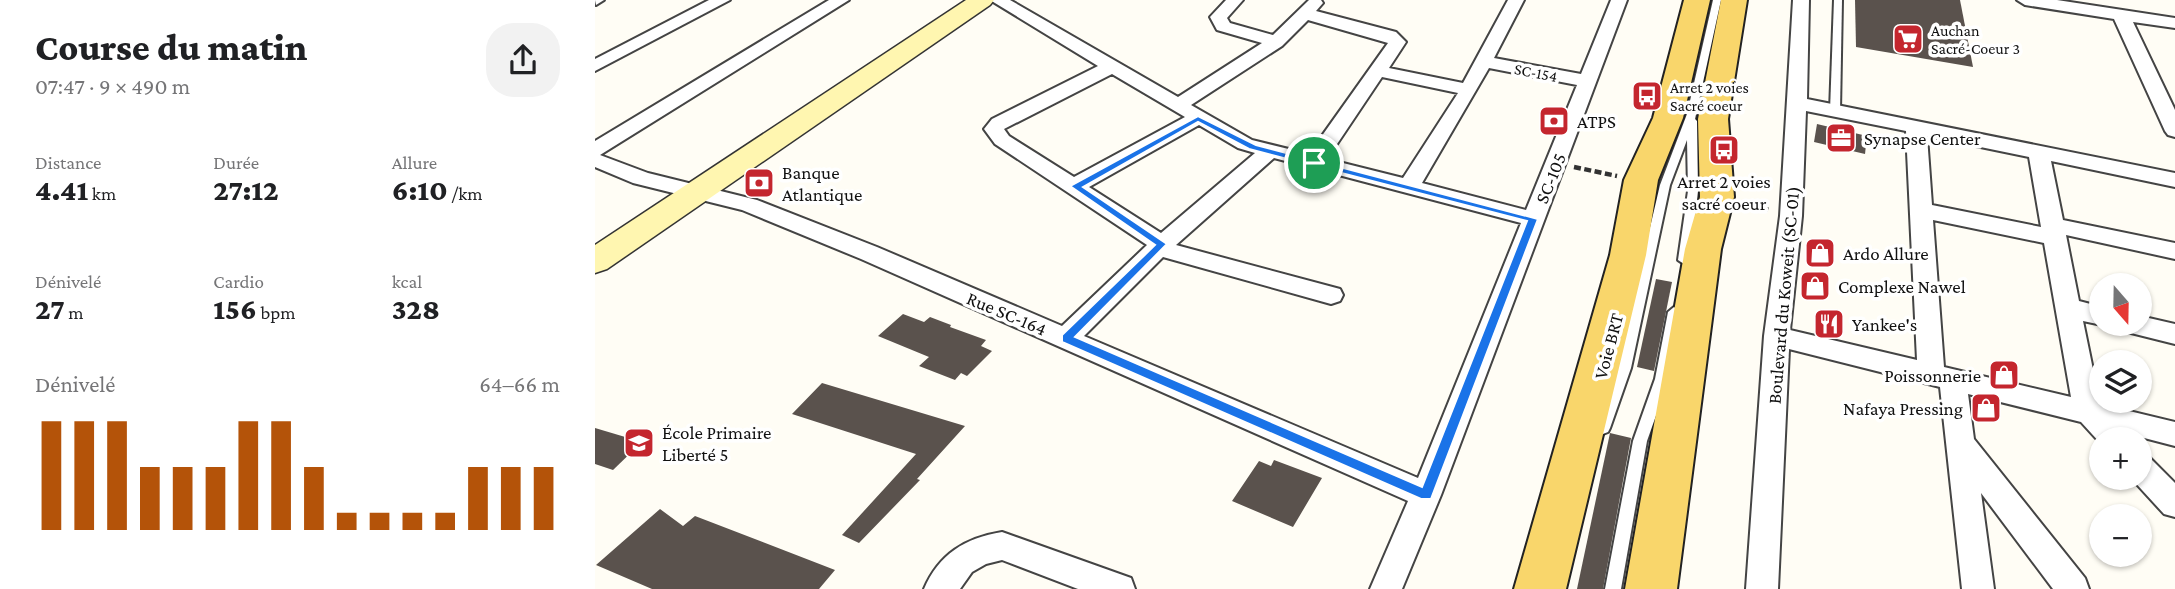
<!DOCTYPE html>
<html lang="fr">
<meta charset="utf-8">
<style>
:root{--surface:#fff;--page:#f2f2f2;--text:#202124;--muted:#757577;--accent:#b45309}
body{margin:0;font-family:"Crimson Pro",serif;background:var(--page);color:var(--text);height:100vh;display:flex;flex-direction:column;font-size:26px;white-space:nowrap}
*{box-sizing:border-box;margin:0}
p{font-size:23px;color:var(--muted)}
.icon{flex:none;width:38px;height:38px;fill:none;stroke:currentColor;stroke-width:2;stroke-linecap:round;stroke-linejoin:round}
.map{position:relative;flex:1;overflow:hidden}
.sheet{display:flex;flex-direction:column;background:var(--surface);width:595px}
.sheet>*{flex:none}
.needle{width:46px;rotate:160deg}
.buttons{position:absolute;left:1494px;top:273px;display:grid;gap:14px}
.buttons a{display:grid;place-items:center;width:63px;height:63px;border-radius:50%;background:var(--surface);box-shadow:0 2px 5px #0004;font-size:35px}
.pin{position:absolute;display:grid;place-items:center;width:60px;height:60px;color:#fff;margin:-30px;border:4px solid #fff;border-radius:50%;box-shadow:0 2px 7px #0007}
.round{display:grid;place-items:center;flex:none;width:74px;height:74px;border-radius:28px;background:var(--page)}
.headline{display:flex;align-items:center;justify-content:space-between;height:119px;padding:0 35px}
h1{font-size:38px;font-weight:800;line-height:52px}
.stats{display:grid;grid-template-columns:repeat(3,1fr);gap:10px;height:119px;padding:7px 35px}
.stats div{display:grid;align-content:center}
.stats b{font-size:30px;font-weight:800}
.stats small{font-size:19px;font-weight:400}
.stats p{font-size:19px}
.chart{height:196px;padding:14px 35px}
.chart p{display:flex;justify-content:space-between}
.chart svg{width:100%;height:126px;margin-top:7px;stroke:var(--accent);stroke-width:6}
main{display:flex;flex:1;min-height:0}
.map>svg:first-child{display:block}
.building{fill:#5a524d}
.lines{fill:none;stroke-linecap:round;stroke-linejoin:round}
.lane-casing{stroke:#444;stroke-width:4}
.street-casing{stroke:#444;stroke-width:4}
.secondary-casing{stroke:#333;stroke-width:3}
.primary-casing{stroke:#222;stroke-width:4}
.path{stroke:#333;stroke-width:4.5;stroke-dasharray:7 3.5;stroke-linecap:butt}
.lane{fill:#fff;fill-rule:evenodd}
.street{fill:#fff;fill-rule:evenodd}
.secondary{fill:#fff6b0;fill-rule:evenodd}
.primary{fill:#f9d66b;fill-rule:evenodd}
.route{fill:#1a73e8;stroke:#fff;stroke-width:2;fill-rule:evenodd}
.labels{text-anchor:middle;stroke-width:7;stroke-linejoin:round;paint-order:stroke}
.far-poi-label{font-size:16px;fill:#111;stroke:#fff;text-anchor:start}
.far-street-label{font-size:16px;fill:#111;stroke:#fff}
.poi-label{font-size:19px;fill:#111;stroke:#fff;text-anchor:start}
.street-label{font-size:19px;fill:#111;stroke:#fff}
</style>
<main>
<section class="sheet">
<div class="headline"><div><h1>Course du matin</h1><p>07:47 · 9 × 490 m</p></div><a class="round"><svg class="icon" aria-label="share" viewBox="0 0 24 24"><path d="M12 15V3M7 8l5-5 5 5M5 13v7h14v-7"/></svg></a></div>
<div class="stats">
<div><p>Distance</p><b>4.41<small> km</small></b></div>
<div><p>Durée</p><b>27:12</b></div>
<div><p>Allure</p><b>6:10<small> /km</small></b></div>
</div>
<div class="stats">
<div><p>Dénivelé</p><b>27<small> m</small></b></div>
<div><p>Cardio</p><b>156<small> bpm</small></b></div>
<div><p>kcal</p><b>328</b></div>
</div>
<div class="chart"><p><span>Dénivelé</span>64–66 m</p>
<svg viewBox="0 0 160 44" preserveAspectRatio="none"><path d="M5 44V6M15 44V6M25 44V6M35 44V22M45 44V22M55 44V22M65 44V6M75 44V6M85 44V22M95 44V38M105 44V38M115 44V38M125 44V38M135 44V22M145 44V22M155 44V22"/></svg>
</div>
</section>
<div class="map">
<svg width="1580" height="589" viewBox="0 0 1580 589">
<rect width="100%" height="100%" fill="#fffdf5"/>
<g class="building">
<path d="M1260 0H1365L1378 67 1261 47Z"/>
<path d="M1222 124 1272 136 1270 154 1219 142Z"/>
<path d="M1061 279 1077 282 1059 371 1042 367Z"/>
<path d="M308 314 329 322 335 317 356 325 355 327 391 340 386 346 397 351 372 376 366 373 360 380 324 366 334 357 283 336Z"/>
<path d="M227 383 370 426 322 479 325 480 264 543 247 535 321 454 197 414Z"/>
<path d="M0 428 47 442 18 470 0 464Z"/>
<path d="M1015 433 1036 438 1008 589H982Z"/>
<path d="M679 460 727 478 698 527 637 501 664 461 676 466Z"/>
<path d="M65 509 88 526 100 516 240 570 224 589H57L1 565Z"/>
</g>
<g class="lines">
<g class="lane-casing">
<g id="lane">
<path d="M1118 0H1126L1100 119 1102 121 1103 191 1095 260 1089 264 1083 260 1093 191 1092 140 1075 185 1036 368 1015 428 1013 432 1008 434 1003 432 1001 428 1022 368 1065 185 1092 114Z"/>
<path d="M1239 0H1247L1245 111 1240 114 1235 111Z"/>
<path d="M1079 307 1085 312 1074 379 1052 441 1026 589H1010L1038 441 1060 379 1073 312Z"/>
</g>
</g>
<g class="street-casing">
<g id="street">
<path d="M0 0H9L1 5Z"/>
<path d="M114 0H135L0 71V59Z"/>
<path d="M234 0H254L5 155 53 173 162 200 282 247 467 326 552 245 400 144 389 129 397 119 503 66 395 0H415L583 97 667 43 622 30 615 17 631 0H648L632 18 635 23 678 35 714 0H726L728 3 721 11 801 32 811 42 794 68 868 83 913 0H929L899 58 986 74 1016 0H1032L846 495 807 589H775L813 501 266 259 147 210 38 183 0 167V141ZM713 20 793 43 714 154 657 140 596 105 687 46ZM894 68 982 85 931 210 827 183ZM517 74 590 117 479 177 414 136 409 129ZM787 77 863 93 808 178 732 159ZM604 125 643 148 660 153 566 233 494 187ZM679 158 926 223 823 478 489 336 568 257 736 304 745 301 748 295 745 289 581 245Z"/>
<path d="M1198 0H1214L1212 99 1580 173V187L1456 161 1468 220 1580 243V259L1471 235 1484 301 1507 307V324H1512L1507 325 1488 321 1505 404 1580 422V446L1530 433 1533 439H1507V445L1486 422 1373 394 1379 439 1490 578 1494 589H1458L1386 493 1399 589H1367L1345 387 1194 349 1183 589H1151L1169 336 1185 216ZM1211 111 1311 131 1322 360 1195 330 1207 216ZM1332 136 1434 157 1446 227 1337 205ZM1338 220 1449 243 1476 397 1349 367Z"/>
<path d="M1422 0H1462L1580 18V28L1538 22 1580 110V137L1573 135 1570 131 1519 19 1430 5Z"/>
<path d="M1545 316 1580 324V344L1528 331 1524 324H1545Z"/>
<path d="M1545 455 1555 458 1580 483V517L1569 514 1536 478H1545Z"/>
<path d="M407 532 536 578 540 589H483L407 560 391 564 377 572 365 589H329C344 554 370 538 407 532Z"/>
</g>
</g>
<g class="secondary-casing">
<path id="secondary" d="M371 0H399L395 5 12 269 0 273V245Z"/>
</g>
<g class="primary-casing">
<g id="primary">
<path d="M1089 0H1115L1088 118 1063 180 1051 255 971 589H919L1015 255 1029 180 1058 118Z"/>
<path d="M1126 0H1152L1133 119 1139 197 1126 249 1082 589H1030L1090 249 1105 197 1103 119Z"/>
</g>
</g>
<g class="path">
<path d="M979 167 1022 176"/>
<path d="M1146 203 1175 210"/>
</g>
<use href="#lane" class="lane"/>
<use href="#street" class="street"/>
<use href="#secondary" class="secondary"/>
<use href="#primary" class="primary"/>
</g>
<path class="route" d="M603 116 661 145 943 219 836 499H826L467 342V335L560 245 475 186ZM603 122 654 149 932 221 827 487 480 337 572 244 488 187Z"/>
<defs>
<g id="supermarket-square" transform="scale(1.575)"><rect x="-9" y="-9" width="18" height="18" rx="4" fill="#c4262e" stroke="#fff"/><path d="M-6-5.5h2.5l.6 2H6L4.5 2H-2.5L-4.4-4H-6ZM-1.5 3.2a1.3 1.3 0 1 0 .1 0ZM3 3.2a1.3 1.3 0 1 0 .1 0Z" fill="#fff"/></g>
<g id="bus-square" transform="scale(1.575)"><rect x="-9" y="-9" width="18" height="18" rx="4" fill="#c4262e" stroke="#fff"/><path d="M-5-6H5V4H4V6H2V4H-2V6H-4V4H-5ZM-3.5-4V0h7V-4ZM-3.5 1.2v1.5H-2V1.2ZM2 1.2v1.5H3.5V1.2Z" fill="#fff"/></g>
<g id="bank-square" transform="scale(1.575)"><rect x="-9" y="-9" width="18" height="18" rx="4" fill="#c4262e" stroke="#fff"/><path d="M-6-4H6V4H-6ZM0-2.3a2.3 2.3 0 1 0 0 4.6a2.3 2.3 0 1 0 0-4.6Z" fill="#fff"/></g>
<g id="office-square" transform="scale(1.575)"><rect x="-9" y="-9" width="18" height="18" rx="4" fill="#c4262e" stroke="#fff"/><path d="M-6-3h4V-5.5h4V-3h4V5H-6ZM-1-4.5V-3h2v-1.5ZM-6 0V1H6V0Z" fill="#fff"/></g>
<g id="shop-square" transform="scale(1.575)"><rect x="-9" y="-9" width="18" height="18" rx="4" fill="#c4262e" stroke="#fff"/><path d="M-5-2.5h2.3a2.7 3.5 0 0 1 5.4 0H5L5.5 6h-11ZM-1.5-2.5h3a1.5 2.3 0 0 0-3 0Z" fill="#fff"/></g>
<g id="restaurant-square" transform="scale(1.575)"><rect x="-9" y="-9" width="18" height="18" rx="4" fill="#c4262e" stroke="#fff"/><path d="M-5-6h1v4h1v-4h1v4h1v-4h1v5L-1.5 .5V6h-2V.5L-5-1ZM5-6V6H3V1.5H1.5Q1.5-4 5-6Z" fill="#fff"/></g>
<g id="school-square" transform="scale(1.575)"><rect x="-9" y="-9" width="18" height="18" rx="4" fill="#c4262e" stroke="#fff"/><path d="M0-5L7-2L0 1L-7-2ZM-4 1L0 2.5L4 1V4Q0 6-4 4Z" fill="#fff"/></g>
</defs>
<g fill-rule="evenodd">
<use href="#supermarket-square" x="1313" y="39"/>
<use href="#bus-square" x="1052" y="96"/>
<use href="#bank-square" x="959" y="121"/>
<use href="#office-square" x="1246" y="138"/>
<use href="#bus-square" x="1129" y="150"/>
<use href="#bank-square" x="164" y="183"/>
<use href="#shop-square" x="1225" y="253"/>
<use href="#shop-square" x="1220" y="286"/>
<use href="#restaurant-square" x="1234" y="324"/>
<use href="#shop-square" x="1409" y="375"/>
<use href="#shop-square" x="1391" y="408"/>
<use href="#school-square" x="44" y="443"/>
</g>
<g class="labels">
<g class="far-poi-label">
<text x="1336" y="36">Auchan<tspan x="1336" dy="18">Sacré-Coeur 3</tspan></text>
<text x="1075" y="93">Arret 2 voies<tspan x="1075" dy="18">Sacré coeur</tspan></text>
</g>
<g class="far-street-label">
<text transform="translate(941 72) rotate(11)" y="6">SC-154</text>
</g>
<g class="poi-label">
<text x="982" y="128">ATPS</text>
<text x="1269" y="145">Synapse Center</text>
<text x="187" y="179">Banque<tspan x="187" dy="22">Atlantique</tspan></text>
<text x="1129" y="188" text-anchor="middle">Arret 2 voies<tspan x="1129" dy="22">sacré coeur</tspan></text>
<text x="1248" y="260">Ardo Allure</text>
<text x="1243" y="293">Complexe Nawel</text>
<text x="1257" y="331">Yankee's</text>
<text x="1386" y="382" text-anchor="end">Poissonnerie</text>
<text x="1368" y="415" text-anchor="end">Nafaya Pressing</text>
<text x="67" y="439">École Primaire<tspan x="67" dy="22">Liberté 5</tspan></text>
</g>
<g class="street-label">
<text transform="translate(955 178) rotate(-68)" y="7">SC-105</text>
<text transform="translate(1188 295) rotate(-85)" y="7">Boulevard du Koweit (SC-01)</text>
<text transform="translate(412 313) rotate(23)" y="7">Rue SC-164</text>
<text transform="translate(1013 346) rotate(-75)" y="7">Voie BRT</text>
</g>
</g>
</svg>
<div class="buttons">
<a><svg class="needle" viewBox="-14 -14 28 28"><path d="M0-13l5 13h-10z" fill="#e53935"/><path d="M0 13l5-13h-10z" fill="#757577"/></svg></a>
<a><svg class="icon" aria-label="layers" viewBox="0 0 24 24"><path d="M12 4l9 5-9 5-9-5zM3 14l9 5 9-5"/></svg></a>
<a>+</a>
<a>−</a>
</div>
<div class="pin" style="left:719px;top:163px;background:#1e9e55"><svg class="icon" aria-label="arrive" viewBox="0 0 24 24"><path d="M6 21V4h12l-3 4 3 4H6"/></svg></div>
</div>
</main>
